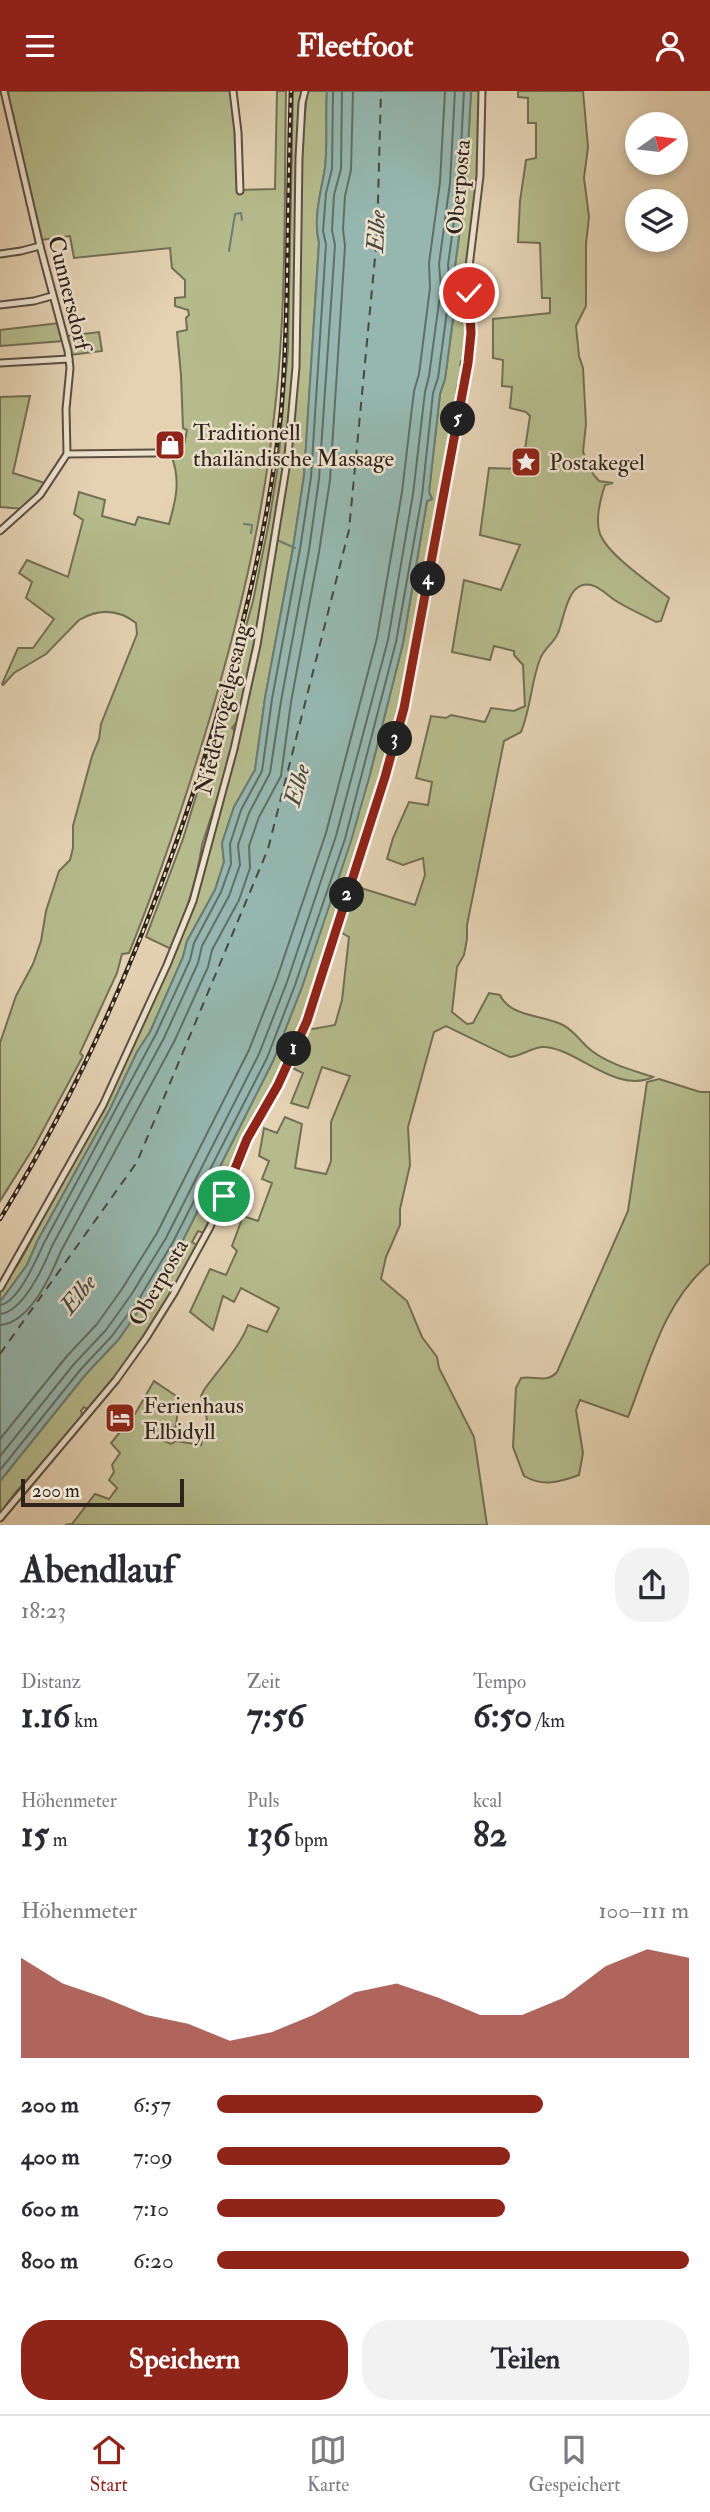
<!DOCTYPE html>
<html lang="de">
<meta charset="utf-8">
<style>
:root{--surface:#fff;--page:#f2f2f3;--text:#2b2b33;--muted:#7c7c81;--line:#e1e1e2;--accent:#8f2418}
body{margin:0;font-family:"IM FELL Double Pica",serif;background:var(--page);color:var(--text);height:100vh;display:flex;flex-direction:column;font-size:26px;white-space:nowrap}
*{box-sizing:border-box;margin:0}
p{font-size:23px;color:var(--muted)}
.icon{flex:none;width:38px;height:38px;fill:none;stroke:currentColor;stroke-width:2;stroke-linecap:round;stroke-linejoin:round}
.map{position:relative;height:1434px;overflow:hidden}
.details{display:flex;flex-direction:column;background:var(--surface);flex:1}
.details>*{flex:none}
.needle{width:46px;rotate:76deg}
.buttons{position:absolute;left:625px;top:21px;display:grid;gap:14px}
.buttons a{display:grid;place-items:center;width:63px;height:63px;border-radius:50%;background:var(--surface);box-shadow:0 4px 10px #0003;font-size:35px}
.scale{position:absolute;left:21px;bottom:18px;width:163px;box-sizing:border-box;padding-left:7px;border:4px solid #2e241c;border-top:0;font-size:19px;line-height:24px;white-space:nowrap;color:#2e241c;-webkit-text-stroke:5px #ede2ce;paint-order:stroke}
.pin{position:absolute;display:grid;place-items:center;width:60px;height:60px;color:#fff;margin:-30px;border:4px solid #fff;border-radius:50%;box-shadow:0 2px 7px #0007}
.km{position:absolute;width:35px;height:35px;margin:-18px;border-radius:50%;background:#222;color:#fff;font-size:19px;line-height:35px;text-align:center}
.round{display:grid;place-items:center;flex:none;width:74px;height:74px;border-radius:28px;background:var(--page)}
.overview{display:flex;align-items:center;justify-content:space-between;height:119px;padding:0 21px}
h1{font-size:38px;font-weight:700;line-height:52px}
.stats{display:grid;grid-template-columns:repeat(3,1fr);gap:10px;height:119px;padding:7px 21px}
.stats div{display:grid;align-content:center}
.stats b{font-size:35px;font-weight:700}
.stats small{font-size:19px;font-weight:400}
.stats p{font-size:19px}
.chart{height:196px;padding:14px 21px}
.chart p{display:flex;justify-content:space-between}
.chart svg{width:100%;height:126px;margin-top:7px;fill:var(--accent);opacity:.7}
.primary-button{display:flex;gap:14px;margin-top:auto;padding:14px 21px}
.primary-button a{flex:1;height:80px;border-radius:28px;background:var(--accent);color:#fff;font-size:28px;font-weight:700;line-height:80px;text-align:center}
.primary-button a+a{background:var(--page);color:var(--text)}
ul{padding:0 21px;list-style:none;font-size:23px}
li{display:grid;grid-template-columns:112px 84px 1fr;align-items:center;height:52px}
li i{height:18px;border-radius:9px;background:var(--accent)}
header{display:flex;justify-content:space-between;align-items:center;height:91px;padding:0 21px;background:var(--accent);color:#fff;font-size:32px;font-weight:700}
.dock{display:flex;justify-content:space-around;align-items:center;height:98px;border-top:2px solid var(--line);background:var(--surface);font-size:19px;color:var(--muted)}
.dock a{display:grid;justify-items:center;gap:4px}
.dock .current{color:var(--accent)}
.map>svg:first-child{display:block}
.green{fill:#b5bb8c;stroke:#727054;stroke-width:2}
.water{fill:#95b7af;stroke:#6c7c74;stroke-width:2}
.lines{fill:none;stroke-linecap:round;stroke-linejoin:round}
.shore{stroke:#626e66;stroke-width:2}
.stream{stroke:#6c7c74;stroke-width:2}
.ferry{stroke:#484941;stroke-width:2;stroke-dasharray:9 7;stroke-linecap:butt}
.minor-casing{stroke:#5c5042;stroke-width:9}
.minor{stroke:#ede2ce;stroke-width:5}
.rail-casing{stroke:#2e241c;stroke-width:4.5}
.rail{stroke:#ede2ce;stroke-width:2;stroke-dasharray:5;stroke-linecap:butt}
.route-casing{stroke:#fff;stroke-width:14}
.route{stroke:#8f2418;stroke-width:9}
.labels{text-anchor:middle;stroke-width:5;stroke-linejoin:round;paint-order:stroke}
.street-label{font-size:23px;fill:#2e241c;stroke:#ede2ce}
.poi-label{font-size:23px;fill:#2e241c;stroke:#ede2ce;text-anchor:start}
.water-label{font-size:24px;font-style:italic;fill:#484941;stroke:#ede2ce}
</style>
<header><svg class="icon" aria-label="menu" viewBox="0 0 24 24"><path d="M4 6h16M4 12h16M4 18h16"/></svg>Fleetfoot<svg class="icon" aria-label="person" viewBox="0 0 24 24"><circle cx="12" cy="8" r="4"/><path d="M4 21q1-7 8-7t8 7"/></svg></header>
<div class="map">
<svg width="710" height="1434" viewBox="0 0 710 1434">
<rect width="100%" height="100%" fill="#e4d2b3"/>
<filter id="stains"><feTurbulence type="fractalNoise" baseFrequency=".00286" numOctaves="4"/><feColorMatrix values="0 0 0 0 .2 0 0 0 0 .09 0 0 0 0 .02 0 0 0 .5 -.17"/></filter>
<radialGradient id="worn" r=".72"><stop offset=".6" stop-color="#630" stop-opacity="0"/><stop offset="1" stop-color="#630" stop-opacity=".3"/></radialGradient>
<g class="green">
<path d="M7 0H231L237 41 239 99 275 98 277 0H286C284 105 287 213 275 317 263 432 236 542 202 653 180 724 157 793 129 862L122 863 117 882 80 962 83 965 34 1056 0 1110V952L16 905 33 873 41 850 46 820 59 780 70 769 73 757V735L92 665 99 648 101 633 137 543 136 532C118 518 98 518 79 529L46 563 14 582 3 594 2 593 18 557H33L54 528 26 507 32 491 19 482 27 469 68 486 83 429 74 423 79 401 105 409 102 425 135 434 138 426 169 433C176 409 181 388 171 364H182L187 339 183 337 181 284 177 241 187 239 186 227 189 224 188 219 175 215V207L185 206V189L172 177 170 157 74 167 70 145 41 149Z"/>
<path d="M293 0H304L299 14 293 276 286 365 260 526 237 631 232 637 235 640 233 658 202 754C196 794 186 820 171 858L146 846 183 748 228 600 253 510 269 431 278 374 288 258Z"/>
<path d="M307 0H327C325 25 328 51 325 77 321 102 313 126 319 152L304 385 293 457 265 607 255 679 234 716 222 752 224 771 215 799 187 850 183 866 150 941 137 961 110 1018 38 1149 27 1174 0 1211V1200L20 1170 105 1013 162 891 189 826 239 650 260 554 289 365 296 299 301 67Z"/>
<path d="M471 0H480L478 83 465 193V200H468L469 242 466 271 461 270 460 274 465 275 462 295H457L455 316 459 317 458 321H454L452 328 456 329 453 354 448 353 442 390 444 391 397 635 315 900 305 929 276 993 246 1047 204 1142 198 1140 192 1151 198 1155C170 1207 139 1254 104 1301L96 1308 97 1310 89 1319 84 1316 81 1320 83 1326 14 1403 0 1423V1390L86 1283 118 1249 144 1212 180 1155 273 970 302 896 369 687 403 552 427 410 432 408 429 401 440 303 445 288 457 198 455 175 466 94Z"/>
<path d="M518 0H583L588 56 584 87 589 126 586 153V215L576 235 579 265 583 277 586 333 583 361 593 383 599 390 613 392 605 394C600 409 595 429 600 443 609 465 650 492 669 507L661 530 656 531C642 523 626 517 613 508 606 503 600 496 591 494 567 489 565 526 558 542 555 551 544 557 540 568 531 591 531 617 521 641L504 650 467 834V848L464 864 457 876 452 921 467 933 473 932 489 902 500 904C510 926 543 924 563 934 575 940 581 952 592 960 609 973 632 979 653 986 615 1004 575 955 542 956 531 957 521 965 510 966L446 935 434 941 408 1036 410 1074 400 1118V1134L386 1166 381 1188 407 1210 422 1246 437 1266 439 1277 474 1346 487 1434H65L72 1433 95 1403 109 1408 117 1397 109 1389 114 1381 112 1374 120 1362 111 1352 135 1323 154 1290 179 1307 176 1336H163L162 1349 171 1353 176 1350 201 1354 207 1328 201 1305 204 1299C219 1278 240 1256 248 1234L267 1241 279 1217 241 1197 234 1211 223 1205 213 1239 190 1221 210 1178 226 1184 237 1160 232 1155 243 1125 258 1130 272 1092 262 1088 269 1070 259 1065 264 1037 277 1042 285 1026 302 1033 295 1077 326 1083 331 1070V1031L350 985 322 976 308 1017 291 1012 303 982 288 975 306 936 313 938 335 934 342 909 349 846 337 839 344 816 350 814 353 803 350 798 352 795 361 797 415 814 425 784 423 767 403 774 387 768 393 747 409 711 428 714 432 691 416 687 431 625 446 627 451 624 485 631 491 617 514 620 525 615 523 574 514 564V560L494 555 490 569 452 561 464 489 501 499 520 454 480 444 489 377 522 378 530 325 526 321 510 317 512 296 502 295 503 269 493 267V228L550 222V207H542L540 152 518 151 520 110 526 69 536 67V32H528V7L518 6Z"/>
<path d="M59 232 63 250 0 255V239Z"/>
<path d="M99 241 102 260 71 264 66 245Z"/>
<path d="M30 305 13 382 45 392 24 418 0 416V306Z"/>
<path d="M659 988 700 1001H710V1172C664 1210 649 1273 628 1326L580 1309 576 1319 583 1362 579 1384C560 1391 543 1396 524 1385L513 1356 516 1297 521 1287C534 1284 547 1293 557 1281L628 1120 647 991Z"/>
</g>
<path class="water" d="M327 0H471L466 94 455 175 457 198 445 288 440 303 429 401 432 408 427 410 403 552 369 687 351 750 302 896 273 970 180 1155 144 1212 118 1249 86 1283 0 1390V1211L27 1174 38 1149 110 1018 137 961 150 941 183 866 187 850 215 799 224 771 222 752 234 716 255 679 265 607 293 457 304 385 319 152C313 126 321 102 325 77 328 51 325 25 327 0Z"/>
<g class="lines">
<g class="shore">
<path d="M0 1214C18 1212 37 1167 44 1152L156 943 190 869 194 852 221 801 231 773 230 753 241 719 262 680 272 608 300 458 311 386 326 153 323 140 326 102 332 78 333 0"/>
<path d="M0 1223C23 1221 44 1175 52 1155L164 947 198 872 202 855 229 805 240 774 238 754 249 722 270 682 281 610 309 459 319 388 335 154 332 139 334 104 341 78 342 0"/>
<path d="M0 1234C30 1232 51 1184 61 1160L174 951 208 876 212 859 239 809 250 777 249 755 259 726 281 685 291 611 319 461 330 389 345 155 343 138 345 105 351 79 353 0"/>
<path d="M0 1348 67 1265 97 1233 122 1198 157 1142 249 959 277 887 326 742 377 547 402 401 414 300 419 283 430 197 429 172 440 91 445 0"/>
<path d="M0 1365 74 1273 106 1239 131 1204 166 1147 259 963 287 891 336 745 388 549 413 403 425 301 429 285 441 197 439 173 450 92 455 0"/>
<path d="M0 1379 81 1278 112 1245 139 1208 173 1151 267 967 295 894 345 748 396 551 422 405 433 302 438 287 450 198 448 174 459 93 464 0"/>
</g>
<g class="stream">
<path d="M229 160 235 123 241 122 242 129"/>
<path d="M244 433 252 434 251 442"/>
<path d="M277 449 295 457"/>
</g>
<path class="ferry" d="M0 1263 137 1071 268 758 349 439 377 146 381 0"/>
<g class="minor-casing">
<g id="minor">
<path d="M233 0 238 41 240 100"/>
<path d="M0 163 21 160 40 155"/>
<path d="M0 214 34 210 52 205"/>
<path d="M0 272 69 268"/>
<path d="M67 363 155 362"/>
<path d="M0 440 40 404 67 363 66 318 70 277 68 260 40 155 4 0"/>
<path d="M0 1197 103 1014 167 874 193 810 234 658 257 554 288 365 296 276 299 67 302 12 305 0"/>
<path d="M0 1427 116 1289 146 1247 174 1202 210 1136 247 1048 278 994 307 930 317 902 335 838 385 686 404 616 450 376 468 272 471 242 469 176 480 85 482 0"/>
</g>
</g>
<use href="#minor" class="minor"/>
<g class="rail-casing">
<path id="rail" d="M0 1128C90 982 155 825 206 662 241 547 268 441 281 321 285 277 286 234 287 190 288 127 289 63 291 0"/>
</g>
<use href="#rail" class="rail"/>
</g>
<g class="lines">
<g class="route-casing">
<path id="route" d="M224 1105 247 1048 278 994 307 930 385 686 404 617 468 272 471 242 469 202"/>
</g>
<use href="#route" class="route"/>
</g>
<defs>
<g id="shop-square" transform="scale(1.575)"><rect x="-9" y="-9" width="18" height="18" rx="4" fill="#8f2418" stroke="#ede2ce"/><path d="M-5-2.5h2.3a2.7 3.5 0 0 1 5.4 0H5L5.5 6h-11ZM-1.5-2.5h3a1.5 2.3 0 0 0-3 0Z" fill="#fff"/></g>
<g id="sight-square" transform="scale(1.575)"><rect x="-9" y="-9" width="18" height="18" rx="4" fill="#8f2418" stroke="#ede2ce"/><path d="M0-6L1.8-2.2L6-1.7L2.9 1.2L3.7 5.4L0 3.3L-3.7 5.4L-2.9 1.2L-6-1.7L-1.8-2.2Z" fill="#fff"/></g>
<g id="hotel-square" transform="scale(1.575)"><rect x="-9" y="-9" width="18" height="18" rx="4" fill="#8f2418" stroke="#ede2ce"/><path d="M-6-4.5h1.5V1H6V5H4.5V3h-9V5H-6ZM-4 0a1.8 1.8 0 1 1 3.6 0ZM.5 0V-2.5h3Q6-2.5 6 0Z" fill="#fff"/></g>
</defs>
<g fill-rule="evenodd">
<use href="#shop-square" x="170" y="354"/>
<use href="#sight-square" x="526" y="371"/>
<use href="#hotel-square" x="120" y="1327"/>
</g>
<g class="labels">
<g class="street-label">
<text transform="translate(458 96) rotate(-85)" y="8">Oberposta</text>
<text transform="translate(70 202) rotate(76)" y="8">Cunnersdorf</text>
<text transform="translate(222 618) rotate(-77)" y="8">Niedervogelgesang</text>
<text transform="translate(158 1191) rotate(-60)" y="8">Oberposta</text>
</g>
<g class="poi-label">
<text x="193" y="349">Traditionell<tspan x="193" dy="26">thailändische Massage</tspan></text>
<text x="549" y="379">Postakegel</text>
<text x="143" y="1322">Ferienhaus<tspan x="143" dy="26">Elbidyll</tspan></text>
</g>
<g class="water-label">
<text transform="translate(376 140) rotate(-87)" y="8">Elbe</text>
<text transform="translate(297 694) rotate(-75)" y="8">Elbe</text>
<text transform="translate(78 1203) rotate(-51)" y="8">Elbe</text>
</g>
</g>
<rect width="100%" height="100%" filter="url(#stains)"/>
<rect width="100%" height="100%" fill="url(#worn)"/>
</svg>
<div class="buttons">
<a><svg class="needle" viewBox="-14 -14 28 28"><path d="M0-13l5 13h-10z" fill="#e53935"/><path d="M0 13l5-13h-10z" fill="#7c7c81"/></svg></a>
<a><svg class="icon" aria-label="layers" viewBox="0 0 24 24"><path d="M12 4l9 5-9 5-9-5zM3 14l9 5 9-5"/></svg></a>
</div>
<div class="scale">200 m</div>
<div class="pin" style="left:224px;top:1105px;background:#1e9e55"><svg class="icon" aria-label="arrive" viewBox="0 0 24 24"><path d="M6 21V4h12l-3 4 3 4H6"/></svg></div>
<div class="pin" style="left:469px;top:202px;background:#d93025"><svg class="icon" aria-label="check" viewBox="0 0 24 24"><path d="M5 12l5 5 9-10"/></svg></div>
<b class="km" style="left:294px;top:958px">1</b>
<b class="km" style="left:347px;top:804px">2</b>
<b class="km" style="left:395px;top:648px">3</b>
<b class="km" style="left:428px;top:488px">4</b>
<b class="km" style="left:458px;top:328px">5</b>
</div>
<section class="details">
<div class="overview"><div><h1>Abendlauf</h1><p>18:23</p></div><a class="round"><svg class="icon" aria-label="share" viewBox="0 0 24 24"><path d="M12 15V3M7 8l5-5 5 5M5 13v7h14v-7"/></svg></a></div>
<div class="stats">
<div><p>Distanz</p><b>1.16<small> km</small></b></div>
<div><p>Zeit</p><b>7:56</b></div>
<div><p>Tempo</p><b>6:50<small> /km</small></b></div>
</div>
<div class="stats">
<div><p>Höhenmeter</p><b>15<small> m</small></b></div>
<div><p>Puls</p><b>136<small> bpm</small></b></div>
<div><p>kcal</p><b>82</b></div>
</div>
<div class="chart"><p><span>Höhenmeter</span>100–111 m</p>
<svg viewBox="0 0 160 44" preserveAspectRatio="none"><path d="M0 44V9L10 18L20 23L30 29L40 32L50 38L60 35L70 29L80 21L90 18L100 23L110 29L120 29L130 23L140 12L150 6L160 9V44z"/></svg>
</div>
<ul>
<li><b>200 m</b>6:57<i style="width:69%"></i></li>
<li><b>400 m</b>7:09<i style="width:62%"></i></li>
<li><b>600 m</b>7:10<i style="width:61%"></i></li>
<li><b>800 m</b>6:20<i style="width:100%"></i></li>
</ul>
<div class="primary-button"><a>Speichern</a><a>Teilen</a></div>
</section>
<nav class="dock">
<a class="current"><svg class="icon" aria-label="home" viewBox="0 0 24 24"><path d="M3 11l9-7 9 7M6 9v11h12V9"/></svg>Start</a>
<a><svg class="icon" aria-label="map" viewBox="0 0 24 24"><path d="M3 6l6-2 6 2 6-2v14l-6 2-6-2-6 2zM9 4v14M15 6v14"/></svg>Karte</a>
<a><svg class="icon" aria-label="saved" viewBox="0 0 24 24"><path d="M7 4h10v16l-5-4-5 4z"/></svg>Gespeichert</a>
</nav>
